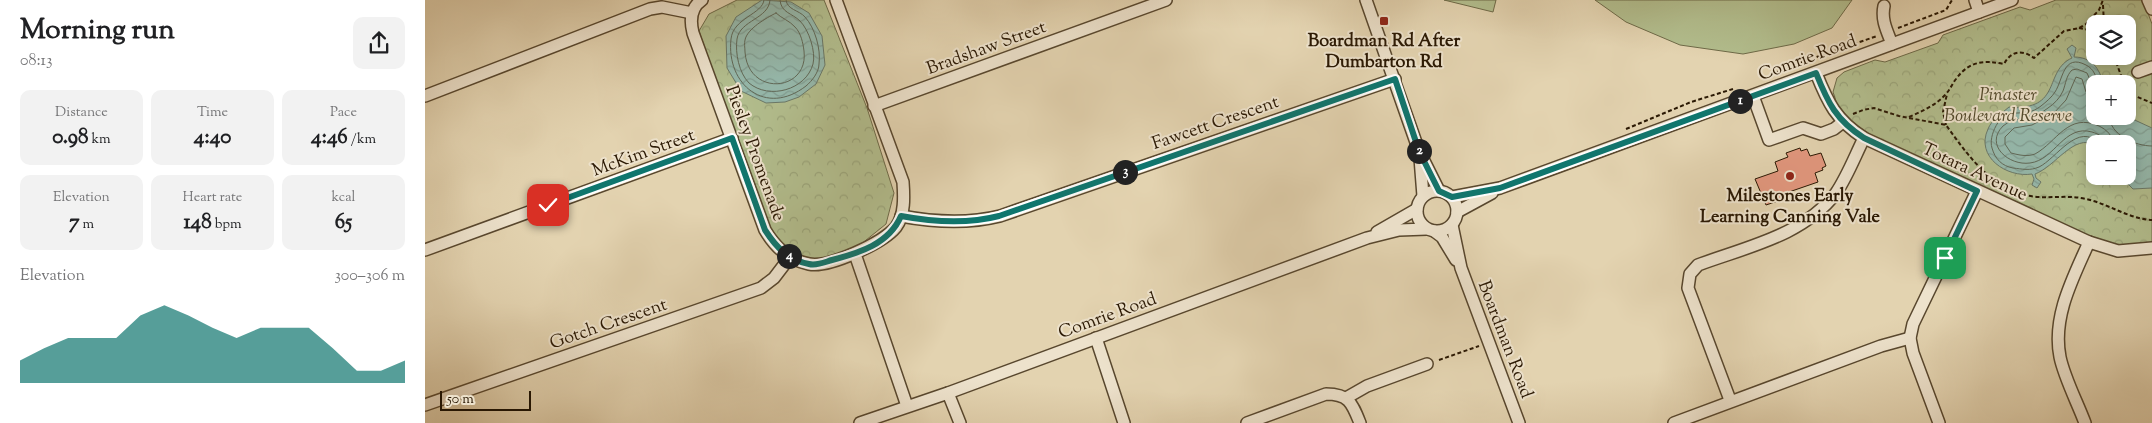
<!DOCTYPE html>
<meta charset="utf-8">
<style>
:root{--surface:#fff;--page:#f2f2f2;--text:#202124;--muted:#757577;--accent:#0f766e}
body{margin:0;font-family:"Sorts Mill Goudy",serif;background:var(--page);color:var(--text);height:100vh;display:flex;flex-direction:column;font-size:19px;white-space:nowrap}
*{box-sizing:border-box;margin:0}
p{font-size:16px;color:var(--muted)}
.icon{flex:none;width:28px;height:28px;fill:none;stroke:currentColor;stroke-width:2;stroke-linecap:round;stroke-linejoin:round}
.map{position:relative;flex:1;overflow:hidden}
.details{display:flex;flex-direction:column;background:var(--surface);width:425px}
.details>*{flex:none}
.fabs{position:absolute;left:1661px;top:15px;display:grid;gap:10px}
.fabs a{display:grid;place-items:center;width:50px;height:50px;border-radius:10px;background:var(--surface);box-shadow:0 2px 12px #0003;font-size:25px}
.scale{position:absolute;left:15px;bottom:12px;width:91px;box-sizing:border-box;padding-left:5px;border:2px solid #2a1803;border-top:0;font-size:14px;line-height:18px;white-space:nowrap;color:#2a1803;-webkit-text-stroke:4px #ede2cc;paint-order:stroke}
.pin{position:absolute;display:grid;place-items:center;width:42px;height:42px;color:#fff;margin:-21px;border-radius:10px;box-shadow:0 2px 8px #0006}
.km{position:absolute;width:25px;height:25px;margin:-12px;border-radius:50%;background:#222;color:#fff;font-size:14px;line-height:25px;text-align:center}
.round{display:grid;place-items:center;flex:none;width:52px;height:52px;border-radius:10px;background:var(--page)}
.summary{display:flex;align-items:center;justify-content:space-between;height:85px;padding:0 20px}
h1{font-size:28px;font-weight:800;line-height:38px}
.figures{display:grid;grid-template-columns:repeat(3,1fr);gap:8px;height:85px;padding:5px 20px}
.figures div{display:grid;align-content:center;border-radius:10px;background:var(--page);text-align:center}
.figures b{font-size:21px;font-weight:800}
.figures small{font-size:14px;font-weight:400}
.figures p{font-size:14px}
.chart{height:140px;padding:10px 20px}
.chart p{display:flex;justify-content:space-between}
.chart svg{width:100%;height:90px;margin-top:5px;fill:var(--accent);opacity:.7}
main{display:flex;flex:1;min-height:0}
.map>svg:first-child{display:block}
.park{fill:url(#park-crowns);stroke:#6e6a48;fill-rule:evenodd}
.pitch{fill:#b2bd8d;stroke:#6e6a48}
.water{fill:url(#water-waves);stroke:#6a7868}
.lines{fill:none;stroke-linecap:round;stroke-linejoin:round}
.shore{stroke:#606857;stroke-width:1}
.building{fill:#e2977e;stroke:#2a1803}
.minor-casing{stroke:#58472e;stroke-width:14}
.path{stroke:#2a1803;stroke-width:2;stroke-dasharray:4 2.5;stroke-linecap:butt}
.minor{stroke:#ede2cc;stroke-width:11}
.route-casing{stroke:#fff;stroke-width:10}
.route{stroke:#0f766e;stroke-width:6}
.poi-dot{fill:#8f2418;stroke:#ede2cc;stroke-width:2}
.labels{text-anchor:middle;stroke-width:4;stroke-linejoin:round;paint-order:stroke}
.poi-label{font-size:18px;font-weight:bold;fill:#2a1803;stroke:#ede2cc}
.street-label{font-size:18px;fill:#2a1803;stroke:#ede2cc}
.park-label{font-size:18px;font-style:italic;fill:#534a2c;stroke:#ede2cc}
</style>
<main>
<section class="details">
<div class="summary"><div><h1>Morning run</h1><p>08:13</p></div><a class="round"><svg class="icon" aria-label="share" viewBox="0 0 24 24"><path d="M12 15V3M7 8l5-5 5 5M5 13v7h14v-7"/></svg></a></div>
<div class="figures">
<div><p>Distance</p><b>0.98<small> km</small></b></div>
<div><p>Time</p><b>4:40</b></div>
<div><p>Pace</p><b>4:46<small> /km</small></b></div>
</div>
<div class="figures">
<div><p>Elevation</p><b>7<small> m</small></b></div>
<div><p>Heart rate</p><b>148<small> bpm</small></b></div>
<div><p>kcal</p><b>65</b></div>
</div>
<div class="chart"><p><span>Elevation</span>300–306 m</p>
<svg viewBox="0 0 160 44" preserveAspectRatio="none"><path d="M0 44V33L10 27L20 22L30 22L40 22L50 11L60 6L70 11L80 17L90 22L100 17L110 17L120 17L130 27L140 38L150 38L160 33V44z"/></svg>
</div>
</section>
<div class="map">
<svg width="1727" height="423" viewBox="0 0 1727 423">
<defs>
<pattern id="park-crowns" width="20" height="18" patternUnits="userSpaceOnUse" patternTransform="scale(1.25)"><rect width="20" height="18" fill="#b2bd8d"/><path d="M2 6a3 3 0 1 1 6 0M12 15a3 3 0 1 1 6 0" fill="none" stroke="#99a278"/></pattern>
<pattern id="water-waves" width="16" height="10" patternUnits="userSpaceOnUse" patternTransform="scale(1.25)"><rect width="16" height="10" fill="#95b8ab"/><path d="M0 5q4-4 8 0t8 0" fill="none" stroke="#819d92"/></pattern>
</defs>
<rect width="100%" height="100%" fill="#e3d3b0"/>
<filter id="stains"><feTurbulence type="fractalNoise" baseFrequency=".004" numOctaves="4"/><feColorMatrix values="0 0 0 0 .2 0 0 0 0 .09 0 0 0 0 .02 0 0 0 .5 -.17"/></filter>
<radialGradient id="worn" r=".72"><stop offset=".6" stop-color="#630" stop-opacity="0"/><stop offset="1" stop-color="#630" stop-opacity=".3"/></radialGradient>
<g class="park">
<path d="M312 0H399L442 108 469 193 461 224 420 257 382 264 353 250 311 139 274 31 284 14Z"/>
<path d="M1631 0H1718L1727 24V244L1691 246 1671 240 1445 135 1425 120 1412 104 1408 92 1412 78 1419 72 1450 60 1460 62 1513 43 1518 35 1595 7 1605 10ZM1670 24H1702V56H1670ZM1670 84H1702V116H1670ZM1670 144H1702V176H1670Z"/>
</g>
<g class="pitch">
<path d="M1019 0H1071L1068 12Z"/>
<path d="M1170 0H1427L1407 28 1369 44 1318 54 1255 45 1201 22Z"/>
</g>
<g class="water">
<path d="M337 0 366 2 384 13 397 36 400 65 391 84 374 97 360 102 341 103 316 91 302 68 301 36 311 17Z"/>
<path d="M1647 45 1651 48 1649 57C1666 57 1675 68 1678 84H1670V116H1701L1727 128V188L1708 189 1695 176H1702V144H1670V145C1649 133 1630 167 1610 174L1611 178 1616 182 1612 188 1607 185 1609 179 1607 174C1582 178 1550 157 1563 129 1567 119 1576 114 1584 107 1638 111 1618 71 1647 58L1642 49Z"/>
</g>
<g class="lines">
<g class="shore">
<path d="M339 0C338 14 308 18 306 39 301 85 341 117 381 86 387 81 394 72 394 64 396 49 390 28 380 17 374 10 362 10 361 0"/>
<path d="M345 0C344 19 315 20 312 39 310 53 314 73 324 83 344 100 381 90 388 64 391 52 384 30 375 21 367 13 356 13 355 0"/>
<path d="M351 13C356 18 365 21 370 27 376 33 378 43 379 51 384 92 323 97 320 52 320 48 319 43 320 40 322 29 341 18 351 13Z"/>
<path d="M1673 84C1671 76 1669 69 1661 65 1638 53 1638 80 1630 92 1627 97 1621 102 1616 106 1607 113 1599 113 1588 113 1575 112 1563 136 1567 148 1570 159 1577 166 1588 168 1597 169 1605 171 1614 167 1631 159 1654 120 1674 144"/>
<path d="M1670 91 1662 73 1652 69 1647 70C1641 76 1641 83 1638 91 1635 98 1629 104 1623 108 1608 121 1589 116 1578 126 1559 145 1584 166 1605 163 1630 160 1639 124 1667 132 1674 134 1679 137 1681 144"/>
<path d="M1670 100 1661 92 1657 79 1651 77 1641 100 1628 114 1607 125 1589 128 1580 137V144L1586 153C1594 155 1602 157 1610 154 1632 142 1643 112 1674 126 1682 130 1687 135 1689 144"/>
<path d="M1684 116C1685 135 1710 146 1727 146"/>
</g>
</g>
<path class="building" d="M1375 148 1376 151 1382 149 1385 156 1396 153 1401 166 1397 168 1398 170 1390 173 1393 182 1361 193 1362 198 1341 205 1330 179 1353 171 1350 162 1363 157 1361 153Z"/>
<g class="lines">
<g class="minor-casing">
<g id="minor">
<path d="M277 0C265 8 265 21 268 33L340 230C350 247 363 260 384 264 404 268 458 243 471 227 480 215 479 196 478 182L411 0"/>
<path d="M941 0 994 151 1014 191"/>
<path d="M1550 0 1554 12"/>
<path d="M1723 0 1727 9"/>
<path d="M1459 6C1456 20 1462 31 1467 44"/>
<path d="M1713 72 1727 67"/>
<path d="M1391 73C1403 103 1411 120 1439 138L1664 242 1693 251 1727 248"/>
<path d="M0 96 225 9 237 7 267 13"/>
<path d="M1328 96 1344 140 1378 128 1396 134 1409 129 1418 122"/>
<path d="M449 106 741 0"/>
<path d="M995 158 998 196"/>
<circle cx="1012" cy="211" r="20"/>
<path d="M1027 197 1075 188 1587 0"/>
<path d="M1032 212 1067 193"/>
<path d="M476 216C508 222 543 224 575 216L970 79"/>
<path d="M1027 225 1036 268 1094 423"/>
<path d="M1009 231 1017 237 1031 260"/>
<path d="M952 232 992 209"/>
<path d="M0 250 307 138"/>
<path d="M430 254 482 406"/>
<path d="M671 338 699 423"/>
<path d="M523 393 535 423"/>
<path d="M921 398 942 386 1002 364"/>
<path d="M1305 400 1263 288 1265 274 1273 265C1321 247 1378 236 1411 193 1422 177 1430 156 1439 138"/>
<path d="M0 405 336 288 349 278 365 257"/>
<path d="M435 423 523 393 942 238 974 230 1002 229"/>
<path d="M822 423 901 394C924 394 927 403 935 423"/>
<path d="M1249 423 1456 346 1485 338"/>
<path d="M1514 423 1488 353 1485 338 1488 324 1552 191"/>
<path d="M1660 423C1653 404 1639 377 1635 357 1627 317 1648 278 1664 242"/>
</g>
</g>
<g class="path">
<path d="M1678 5 1679 24"/>
<path d="M1473 28 1521 10 1527 0"/>
<path d="M1654 28 1670 31"/>
<path d="M1689 56 1699 84"/>
<path d="M1350 74 1354 70 1452 36"/>
<path d="M1702 90 1710 96 1727 103"/>
<path d="M1428 114 1438 110 1449 108 1474 116 1521 125C1544 157 1569 193 1612 197 1629 198 1644 195 1661 199 1684 204 1704 219 1727 220"/>
<path d="M1484 117C1497 111 1510 106 1520 95 1525 90 1527 84 1531 79 1544 61 1559 60 1579 64 1586 51 1597 49 1609 58L1639 31 1654 28 1661 24 1674 10 1678 0"/>
<path d="M1521 125 1518 112 1522 94"/>
<path d="M1201 129 1266 102 1308 89"/>
<path d="M1014 360 1054 346"/>
</g>
<use href="#minor" class="minor"/>
</g>
<g class="lines">
<g class="route-casing">
<path id="route" d="M123 205 307 138 340 230C351 247 363 260 384 264 392 266 400 262 407 260 434 253 464 244 476 216 508 222 543 224 574 216L970 79 994 151 1014 191 1027 197 1075 188 1391 73C1403 103 1411 120 1439 138L1552 191 1520 258"/>
</g>
<use href="#route" class="route"/>
</g>
<g class="poi-dot">
<rect x="954" y="16" width="10" height="10" rx="2.5"/>
<circle cx="1365" cy="176" r="5"/>
</g>
<g class="labels">
<g class="poi-label">
<text x="959" y="46">Boardman Rd After<tspan x="959" dy="21">Dumbarton Rd</tspan></text>
<text x="1365" y="201">Milestones Early<tspan x="1365" dy="21">Learning Canning Vale</tspan></text>
</g>
<g class="street-label">
<text transform="translate(561 47) rotate(-20)" y="6">Bradshaw Street</text>
<text transform="translate(1382 57) rotate(-20)" y="6">Comrie Road</text>
<text transform="translate(790 122) rotate(-19)" y="6">Fawcett Crescent</text>
<text transform="translate(218 152) rotate(-20)" y="6">McKim Street</text>
<text transform="translate(331 153) rotate(70)" y="6">Piesley Promenade</text>
<text transform="translate(1550 171) rotate(25)" y="6">Totara Avenue</text>
<text transform="translate(682 315) rotate(-20)" y="6">Comrie Road</text>
<text transform="translate(183 323) rotate(-19)" y="6">Gotch Crescent</text>
<text transform="translate(1081 339) rotate(69)" y="6">Boardman Road</text>
</g>
<g class="park-label">
<text x="1583" y="100">Pinaster<tspan x="1583" dy="21">Boulevard Reserve</tspan></text>
</g>
</g>
<rect width="100%" height="100%" filter="url(#stains)"/>
<rect width="100%" height="100%" fill="url(#worn)"/>
</svg>
<div class="fabs">
<a><svg class="icon" aria-label="layers" viewBox="0 0 24 24"><path d="M12 4l9 5-9 5-9-5zM3 14l9 5 9-5"/></svg></a>
<a>+</a>
<a>−</a>
</div>
<div class="scale">50 m</div>
<div class="pin" style="left:1520px;top:258px;background:#1e9e55"><svg class="icon" aria-label="arrive" viewBox="0 0 24 24"><path d="M6 21V4h12l-3 4 3 4H6"/></svg></div>
<div class="pin" style="left:123px;top:205px;background:#d93025"><svg class="icon" aria-label="check" viewBox="0 0 24 24"><path d="M5 12l5 5 9-10"/></svg></div>
<b class="km" style="left:1315px;top:101px">1</b>
<b class="km" style="left:994px;top:151px">2</b>
<b class="km" style="left:700px;top:172px">3</b>
<b class="km" style="left:364px;top:256px">4</b>
</div>
</main>
